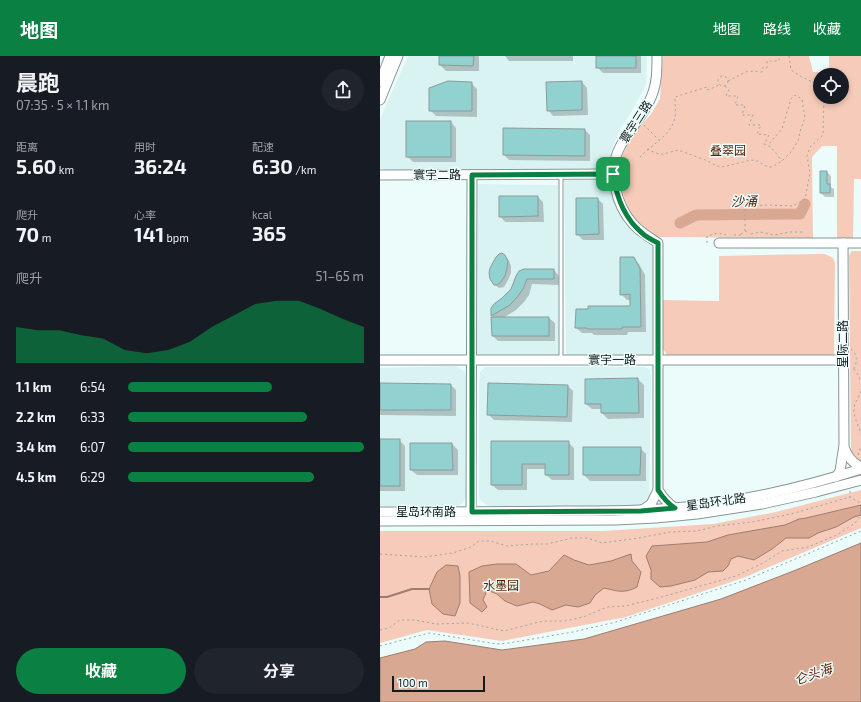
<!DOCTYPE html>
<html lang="zh">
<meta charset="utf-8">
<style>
:root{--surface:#171b24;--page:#20242c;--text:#f1f3f6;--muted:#9ea1a6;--accent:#0b8043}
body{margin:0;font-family:"Exo 2","Noto Sans SC",sans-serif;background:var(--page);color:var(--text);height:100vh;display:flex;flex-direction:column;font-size:15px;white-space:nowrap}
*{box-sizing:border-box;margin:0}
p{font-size:13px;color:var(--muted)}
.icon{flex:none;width:22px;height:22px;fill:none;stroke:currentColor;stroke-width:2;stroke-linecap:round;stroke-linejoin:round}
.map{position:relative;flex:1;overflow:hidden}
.drawer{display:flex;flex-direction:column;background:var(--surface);width:380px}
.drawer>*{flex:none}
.fabs{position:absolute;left:433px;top:12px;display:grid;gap:8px}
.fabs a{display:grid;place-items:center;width:36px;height:36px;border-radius:50%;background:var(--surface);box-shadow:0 2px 6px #0003;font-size:20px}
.scale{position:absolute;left:12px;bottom:10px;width:93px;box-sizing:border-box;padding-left:4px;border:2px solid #151a1a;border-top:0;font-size:11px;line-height:14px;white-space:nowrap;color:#151a1a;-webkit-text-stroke:3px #ecfcfb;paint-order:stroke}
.pin{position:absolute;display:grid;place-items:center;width:34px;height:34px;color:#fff;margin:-17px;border-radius:8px;box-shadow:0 2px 6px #0006}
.round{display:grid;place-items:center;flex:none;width:42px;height:42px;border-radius:21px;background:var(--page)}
.overview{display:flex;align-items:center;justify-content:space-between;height:68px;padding:0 16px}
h1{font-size:22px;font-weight:700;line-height:30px}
.stats{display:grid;grid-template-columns:repeat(3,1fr);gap:6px;height:68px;padding:4px 16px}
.stats div{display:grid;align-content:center}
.stats b{font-size:20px;font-weight:700}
.stats small{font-size:11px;font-weight:400}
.stats p{font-size:11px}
.chart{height:112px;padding:8px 16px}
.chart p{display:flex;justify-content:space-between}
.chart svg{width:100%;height:72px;margin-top:4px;fill:var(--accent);opacity:.7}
.button{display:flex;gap:8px;margin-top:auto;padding:8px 16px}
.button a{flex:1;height:46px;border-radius:24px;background:var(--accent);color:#fff;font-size:16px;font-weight:700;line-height:46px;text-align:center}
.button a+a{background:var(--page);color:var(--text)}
ul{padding:0 16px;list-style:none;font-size:13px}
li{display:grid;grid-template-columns:64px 48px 1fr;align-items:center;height:30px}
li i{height:10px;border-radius:5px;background:var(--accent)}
header{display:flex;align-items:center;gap:24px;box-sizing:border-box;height:56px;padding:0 20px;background:var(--accent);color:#fff}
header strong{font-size:19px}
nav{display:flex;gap:22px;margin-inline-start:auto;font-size:14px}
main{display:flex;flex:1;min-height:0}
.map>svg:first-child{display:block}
.built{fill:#d9f3f2}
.green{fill:#f6cbb9;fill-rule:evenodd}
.water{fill:#d9a893;stroke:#9e7d6f}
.shadow{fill:#0003}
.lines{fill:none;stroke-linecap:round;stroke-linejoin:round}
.stream{stroke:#9e7d6f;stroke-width:2}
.river{stroke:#d9a893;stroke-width:11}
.building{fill:#91d1cf;stroke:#8c9b9a}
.lane-casing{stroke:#879695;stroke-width:5}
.secondary-casing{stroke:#879695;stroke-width:11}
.path{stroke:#9aa6a6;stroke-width:1;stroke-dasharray:2 3;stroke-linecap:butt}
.lane{stroke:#fff;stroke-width:3}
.secondary{stroke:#fff;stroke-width:9}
.route-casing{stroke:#fff;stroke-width:8}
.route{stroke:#0b8043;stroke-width:5}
.labels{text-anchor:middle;stroke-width:3;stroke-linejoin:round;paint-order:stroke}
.street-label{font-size:12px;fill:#151a1a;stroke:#ecfcfb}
.park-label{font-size:12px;fill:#571d00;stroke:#ecfcfb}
.water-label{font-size:13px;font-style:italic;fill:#571d00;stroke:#ecfcfb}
</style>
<header>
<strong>地图</strong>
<nav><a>地图</a><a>路线</a><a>收藏</a></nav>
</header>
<main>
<section class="drawer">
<div class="overview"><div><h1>晨跑</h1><p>07:35 · 5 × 1.1 km</p></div><a class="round"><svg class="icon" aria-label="share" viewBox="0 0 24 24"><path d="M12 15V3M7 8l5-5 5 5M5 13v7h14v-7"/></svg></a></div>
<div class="stats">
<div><p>距离</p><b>5.60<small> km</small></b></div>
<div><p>用时</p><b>36:24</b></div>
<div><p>配速</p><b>6:30<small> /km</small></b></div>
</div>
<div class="stats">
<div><p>爬升</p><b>70<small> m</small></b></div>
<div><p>心率</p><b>141<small> bpm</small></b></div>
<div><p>kcal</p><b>365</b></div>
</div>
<div class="chart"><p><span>爬升</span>51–65 m</p>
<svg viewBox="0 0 160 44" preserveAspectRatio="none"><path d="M0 44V22L10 24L20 24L30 27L40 29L50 36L60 38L70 36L80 31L90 22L100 15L110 8L120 6L130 6L140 11L150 17L160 22V44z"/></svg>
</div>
<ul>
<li><b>1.1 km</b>6:54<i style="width:61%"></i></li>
<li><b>2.2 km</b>6:33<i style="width:76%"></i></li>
<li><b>3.4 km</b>6:07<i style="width:100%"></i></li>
<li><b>4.5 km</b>6:29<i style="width:79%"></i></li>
</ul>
<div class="button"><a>收藏</a><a>分享</a></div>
</section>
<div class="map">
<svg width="481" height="646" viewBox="0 0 481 646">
<rect width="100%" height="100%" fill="#ecfcfb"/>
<g class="built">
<path d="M28 0H267L266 29 249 60 240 73 226 109 220 114H7L0 112V63Z"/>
<path d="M228 121 236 154 248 170 268 188 275 190 274 299 186 300 184 122Z"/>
<path d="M98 128 178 129 179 300 97 301Z"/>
<path d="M75 310 84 315 87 320V431L86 441 82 448 76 451 0 450V312Z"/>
<path d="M105 311H264L269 313 271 320 269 440 259 450 113 451 107 449 101 445 99 440V331L100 316Z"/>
</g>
<g class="green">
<path d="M283 0H429L433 16H449V0H481V123H474L473 184H457V90H442L432 101 433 182 279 181 258 170 245 149 240 117 242 100 253 79 271 58 280 43ZM440 19H462V41H440Z"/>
<path d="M472 195H481V405C474 402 471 398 471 390L469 200 471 196Z"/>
<path d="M437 198H445L453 202 455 207 454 298 451 301 289 302 283 293V244L339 245V200Z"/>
<path d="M481 434V472L363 522 246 561 122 585 47 574 0 587V475H223L333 468 396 456Z"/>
</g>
<g class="water">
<path d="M481 449V459L474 461 456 471 438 477 429 482H406L392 493 374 504 358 500 351 503 348 510 343 515 328 516 315 524 291 530 280 531 271 523V514L266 500 272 490 327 486 348 479 405 469 419 463 426 462Z"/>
<path d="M481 487V646H0V602L35 593 46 586 65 585 122 594 204 583 341 543 416 514Z"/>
<path d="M251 498 252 505 261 516 257 531C244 538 237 535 224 532L215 539 210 547 198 551 186 549 172 554 160 548 153 546 137 550 125 545 117 538 107 534 103 544 107 551 102 556 90 547 89 516 102 510 117 508H136L151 519 169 515 184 499 194 504 209 509 231 505Z"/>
<path d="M66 509 78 510 80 520V547L75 560 63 558 52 548 49 533 57 516Z"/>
</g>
<g class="shadow">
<path d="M60 0H99V15H66L60 9Z"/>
<path d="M125 0H193V5H129Z"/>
<path d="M217 0H261V17H223L217 11Z"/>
<path d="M202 26 207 32 208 59 173 60 168 54Z"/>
<path d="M91 27 97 33V61L56 60 50 54Z"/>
<path d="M71 66 76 72V106H33L27 100Z"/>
<path d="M205 74 210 79V105L129 104 124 99Z"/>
<path d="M447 116 451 120V131L454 133V141H445L441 137Z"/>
<path d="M158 141 163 146 164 166H125L120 160Z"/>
<path d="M218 143 223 148 224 184H203L197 178Z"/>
<path d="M125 200 129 205 131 210V217L128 224 124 231 119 232 114 228Z"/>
<path d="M253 202 259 208 265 219 266 276H248L247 279H214L212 277H202L196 272 251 251V244H247L241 238Z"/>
<path d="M174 214 179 220V229L152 228 149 239 144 246 136 254 123 262H169L175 267V285H118L113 280 114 262 112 260V252L123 243 132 234 137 220Z"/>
<path d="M258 323 264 329V362L228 363 222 357V353H212L206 348V324Z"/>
<path d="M0 328 71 329 76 334V360L0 359Z"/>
<path d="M188 330 193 335 192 366 114 364 108 358Z"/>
<path d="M0 384H19L25 390V435H0Z"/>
<path d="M112 386H188L194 392V424H172L166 419V413H147V434H118L112 429Z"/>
<path d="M72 388 78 394V419H37L31 414Z"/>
<path d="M260 392 266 398V425H210L204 419Z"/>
</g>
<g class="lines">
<path class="stream" d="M0 541H7L32 533H49"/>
<path class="river" d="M300 167 316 159 420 158 425 148"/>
</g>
<g class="building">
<path d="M59 0H94L93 10 59 9Z"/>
<rect x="216" y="0" width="40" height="12"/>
<path d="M68 25 92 26V55H49V32Z"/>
<path d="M202 25V54L167 55 166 26Z"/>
<rect x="26" y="65" width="45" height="36"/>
<path d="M123 72 205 73V100L123 99Z"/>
<path d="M440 115H447V128H450V137H440Z"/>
<path d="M119 140H158V160L119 161Z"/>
<path d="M196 142H218L219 178 196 179Z"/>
<path d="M122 197 125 199 128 205 127 212 125 220 120 227 117 229H114L110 223 109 217 110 212 116 201 119 198Z"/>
<path d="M240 201H254L260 213 261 271H242V273H207V272H195L196 253H208V250H250V238L240 239Z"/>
<path d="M144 213H174V223H147L143 233 138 240 130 249 111 260V252L114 248 122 242 131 233 136 220 139 215Z"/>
<path d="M111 261H169V280H112Z"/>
<path d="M258 322 259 357H221V348H205V323Z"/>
<path d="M0 327 71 328V354H0Z"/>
<path d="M108 327 188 329 187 361 107 359Z"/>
<rect x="0" y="383" width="20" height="47"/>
<path d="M111 385H189V419H165V408H142V429H111Z"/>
<path d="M30 387H72L73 414H30Z"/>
<path d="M203 391H261L260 419H203Z"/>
</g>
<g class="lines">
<g class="lane-casing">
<path id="lane" d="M181 120V302"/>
</g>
<g class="secondary-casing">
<g id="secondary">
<path d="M0 26 10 0"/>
<path d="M0 44 18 0"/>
<path d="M0 119 233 118"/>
<path d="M339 187H481"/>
<path d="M0 304H463"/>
<path d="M464 391C467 400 472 407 481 411"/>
<path d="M456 421 460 415 464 389 463 187"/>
<path d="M278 434C283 442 287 447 295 452"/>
<path d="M261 455 271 448 278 434V187C269 181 260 176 253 168 236 149 227 115 240 91 249 73 265 59 272 39 277 27 277 13 277 0"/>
<path d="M0 456C61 456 121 456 182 455 230 455 277 455 324 449 377 442 430 429 481 413"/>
<path d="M91 462 92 119"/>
<path d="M0 465 235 464 276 462 317 458 382 448 436 436 481 424"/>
</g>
</g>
<g class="path">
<path d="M409 0 411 14 422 21 437 28 440 31"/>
<circle cx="343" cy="25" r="5"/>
<path d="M348 25 368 15 382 16V12H387V5H399V0"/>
<path d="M345 30 349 34 346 40H358L355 49H365L362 59H373L369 69H381L377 78 389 79 384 88 391 91 402 105"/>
<path d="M264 69 279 84"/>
<path d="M267 93C283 101 282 98 298 94L328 105 333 108 340 111 347 110 371 104 377 105 388 111H392L402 105 411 96 418 85 421 72 425 62 422 43 415 39 411 43 402 73 388 89"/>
<path d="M260 101C271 89 292 79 295 61 296 54 295 48 295 41L327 31 328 34 339 29"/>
<path d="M365 175V150L388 149 413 150 425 143 430 117 427 100 430 91 443 79 444 41"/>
<path d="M361 178 365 175 370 177"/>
<path d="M371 178 380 176 394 179 410 176H424"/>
<path d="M354 179H361"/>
<path d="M327 187V180L338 177 346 179"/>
<path d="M471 293C478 299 478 307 472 315"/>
<path d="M474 313 478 319 481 326"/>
<path d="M481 335C479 341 474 347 474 353 473 360 479 370 481 378"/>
<path d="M478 399 481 390"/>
<path d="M470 435V441L478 446H481"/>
<path d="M481 453V454"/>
<path d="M0 498 45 501 73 497 91 491 99 485H110L127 490 153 488H167L192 482H207L222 487 259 482 290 476 317 475 337 470 372 466 411 458 470 441"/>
<path d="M0 574 9 572 20 564H35L56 568 88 567 124 575 163 565H185L203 561 227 551 245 550 278 542 356 520 383 507 402 495 428 491 457 479 475 467 481 459"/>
<path d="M0 590 49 577 117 588 129 587 193 576 236 566 366 524 481 475"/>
</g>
<use href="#lane" class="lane"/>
<use href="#secondary" class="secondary"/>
</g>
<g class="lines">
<g class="route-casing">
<path id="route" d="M233 118C236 139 244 162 262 177 266 181 272 184 278 187V434C283 442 287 447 295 452L261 455 92 456V119Z"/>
</g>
<use href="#route" class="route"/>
</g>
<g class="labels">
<g class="street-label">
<text transform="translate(256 66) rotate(-57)" y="4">寰宇三路</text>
<text x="57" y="123">寰宇二路</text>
<text transform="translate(463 288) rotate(-90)" y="4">星际二路</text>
<text x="232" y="308">寰宇一路</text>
<text transform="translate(336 446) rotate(-8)" y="4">星岛环北路</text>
<text x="46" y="460">星岛环南路</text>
</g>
<g class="park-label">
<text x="348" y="99">叠翠园</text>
<text x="121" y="534">水墨园</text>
</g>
<g class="water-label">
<text transform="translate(364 145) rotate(-1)" y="5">沙涌</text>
<text transform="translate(433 618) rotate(-19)" y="5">仑头海</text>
</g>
</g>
</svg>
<div class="fabs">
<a><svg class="icon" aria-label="locate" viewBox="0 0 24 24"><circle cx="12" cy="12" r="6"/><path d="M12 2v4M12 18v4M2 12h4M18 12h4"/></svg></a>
</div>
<div class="scale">100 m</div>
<div class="pin" style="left:233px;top:118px;background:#1e9e55"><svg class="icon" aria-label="arrive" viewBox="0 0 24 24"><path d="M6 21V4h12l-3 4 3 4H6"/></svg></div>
</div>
</main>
